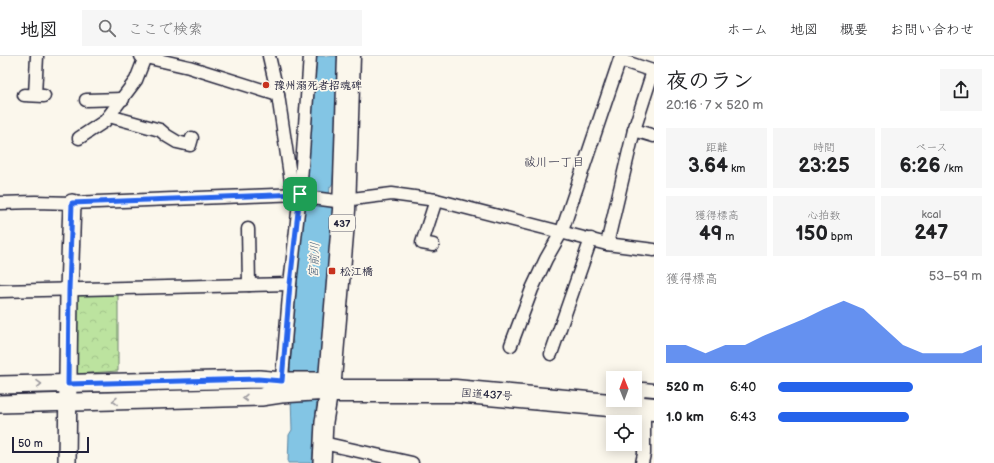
<!DOCTYPE html>
<html lang="ja">
<meta charset="utf-8">
<style>
:root{--surface:#fff;--page:#f6f6f6;--text:#202124;--muted:#757577;--line:#e0e0e0;--accent:#2563eb}
body{margin:0;font-family:"Balsamiq Sans","Klee One",sans-serif;background:var(--page);color:var(--text);height:100vh;display:flex;flex-direction:column;font-size:15px;white-space:nowrap}
*{box-sizing:border-box;margin:0}
p{font-size:13px;color:var(--muted)}
.icon{flex:none;width:22px;height:22px;fill:none;stroke:currentColor;stroke-width:2;stroke-linecap:round;stroke-linejoin:round}
.map{position:relative;flex:1;overflow:hidden}
.drawer{display:flex;flex-direction:column;background:var(--surface);width:340px}
.drawer>*{flex:none}
.needle{width:26px;rotate:359deg}
.controls{position:absolute;left:606px;top:315px;display:grid;gap:8px}
.controls a{display:grid;place-items:center;width:36px;height:36px;border-radius:0px;background:var(--surface);box-shadow:0 2px 10px #0003;font-size:20px}
.scale{position:absolute;left:12px;bottom:10px;width:77px;box-sizing:border-box;padding-left:4px;border:2px solid #22223b;border-top:0;font-size:11px;line-height:14px;white-space:nowrap;color:#22223b;-webkit-text-stroke:3px #fbf7ec;paint-order:stroke}
.pin{position:absolute;display:grid;place-items:center;width:34px;height:34px;color:#fff;margin:-17px;border-radius:8px;box-shadow:0 2px 6px #0006}
.round{display:grid;place-items:center;flex:none;width:42px;height:42px;border-radius:0px;background:var(--page)}
.overview{display:flex;align-items:center;justify-content:space-between;height:68px;padding:0 12px}
h1{font-size:22px;font-weight:800;line-height:30px}
.figures{display:grid;grid-template-columns:repeat(3,1fr);gap:6px;height:68px;padding:4px 12px}
.figures div{display:grid;align-content:center;border-radius:0px;background:var(--page);text-align:center}
.figures b{font-size:20px;font-weight:800}
.figures small{font-size:11px;font-weight:400}
.figures p{font-size:11px}
.chart{height:112px;padding:8px 12px}
.chart p{display:flex;justify-content:space-between}
.chart svg{width:100%;height:72px;margin-top:4px;fill:var(--accent);opacity:.7}
ul{padding:0 12px;list-style:none;font-size:13px}
li{display:grid;grid-template-columns:64px 48px 1fr;align-items:center;height:30px}
li i{height:10px;border-radius:5px;background:var(--accent)}
header{display:flex;align-items:center;gap:24px;box-sizing:border-box;height:56px;padding:0 20px;background:var(--surface);border-bottom:1px solid var(--line)}
header strong{font-size:19px}
nav{display:flex;gap:22px;margin-inline-start:auto;font-size:14px}
.search{width:280px;height:36px;background:var(--page);display:flex;align-items:center;gap:10px;box-sizing:border-box;padding:0 14px;border-radius:0px;color:var(--muted);font-size:15px}
main{display:flex;flex:1;min-height:0}
.map>svg:first-child{display:block}
.park{fill:url(#park-crowns);stroke:#6f826d}
.water{fill:#83c5e4;stroke:#5c84a0}
.lines{fill:none;stroke-linecap:round;stroke-linejoin:round}
.street-casing{stroke:#22223b;stroke-width:15}
.secondary-casing{stroke:#22223b;stroke-width:20}
.highway-casing{stroke:#22223b;stroke-width:25}
.street{stroke:#fbf7ec;stroke-width:12}
.secondary{stroke:#fbf7ec;stroke-width:17}
.highway{stroke:#fbf7ec;stroke-width:22}
.oneway{stroke:#99979c}
.route-casing{stroke:#fff;stroke-width:8}
.route{stroke:#2563eb;stroke-width:5}
.poi-dot{fill:#c8321e;stroke:#fbf7ec;stroke-width:1.5}
.labels{text-anchor:middle;stroke-width:3.5;stroke-linejoin:round;paint-order:stroke}
.shield{fill:#fbf7ec;stroke:#636270;stroke-width:1}
.shield-label{font-size:10px;font-weight:bold;fill:#22223b}
.poi-label{font-size:11px;font-weight:bold;fill:#22223b;stroke:#fbf7ec;text-anchor:start}
.street-label{font-size:11px;fill:#22223b;stroke:#fbf7ec}
.neighbourhood-label{font-size:12px;fill:#22223b;stroke:#fbf7ec}
.water-label{font-size:12px;font-style:italic;fill:#445b76;stroke:#fbf7ec}
</style>
<header>
<strong>地図</strong>
<div class="search"><svg class="icon" aria-label="search" viewBox="0 0 24 24"><circle cx="10" cy="10" r="6"/><path d="M15 15l6 6"/></svg>ここで検索</div>
<nav><a>ホーム</a><a>地図</a><a>概要</a><a>お問い合わせ</a></nav>
</header>
<main>
<div class="map">
<svg width="654" height="407" viewBox="0 0 654 407">
<defs>
<pattern id="park-crowns" width="20" height="18" patternUnits="userSpaceOnUse"><rect width="20" height="18" fill="#bce39f"/><path d="M2 6a3 3 0 1 1 6 0M12 15a3 3 0 1 1 6 0" fill="none" stroke="#a1c28a"/></pattern>
</defs>
<rect width="100%" height="100%" fill="#fbf7ec"/>
<filter id="ink" filterUnits="userSpaceOnUse"><feTurbulence type="fractalNoise" baseFrequency=".025" numOctaves="2"/><feDisplacementMap in="SourceGraphic" scale="8" xChannelSelector="R" yChannelSelector="G"/><feConvolveMatrix kernelMatrix="1 2 1 2 8 2 1 2 1" color-interpolation-filters="sRGB"/></filter>
<g filter="url(#ink)">
<path class="park" d="M73 236H118V315L75 318Z"/>
<path class="water" d="M316 0H339L333 127 330 131 329 144 335 149 320 303 312 407H288L289 379 292 374 290 305 293 286 291 282Z"/>
<g class="lines">
<g class="street-casing">
<g id="street">
<path d="M141 0 189 11 278 39"/>
<path d="M269 0 278 39 293 139"/>
<path d="M24 39 44 40"/>
<path d="M35 39 37 0"/>
<path d="M86 44 123 43"/>
<path d="M109 60 160 74 167 80 177 86 190 89 192 82"/>
<path d="M634 74 654 80"/>
<path d="M79 82 105 65 136 24 145 1"/>
<path d="M0 147 35 146 72 147 300 138 305 141 336 145 392 138 436 144 607 188 654 194"/>
<path d="M248 173 249 229"/>
<path d="M607 188 634 74 653 15 620 4"/>
<path d="M433 189 422 187 436 144"/>
<path d="M0 235 290 228"/>
<path d="M511 289 532 233 546 203 562 175 621 0"/>
<path d="M551 298 591 183"/>
<path d="M281 333 290 228 300 138 310 0"/>
<path d="M636 356 639 334 643 333 654 334"/>
<path d="M323 387 412 407"/>
<path d="M642 407 644 398V361"/>
</g>
</g>
<g class="secondary-casing">
<g id="secondary">
<path d="M0 329 259 323 282 325H316"/>
<path d="M0 348 261 341 281 338 329 335 324 366 322 407"/>
<path d="M67 407 69 234 72 147"/>
</g>
</g>
<g class="highway-casing">
<path id="highway" d="M349 0 344 154 329 335H455L654 353"/>
</g>
<use href="#street" class="street"/>
<use href="#secondary" class="secondary"/>
<use href="#highway" class="highway"/>
</g>
<defs><path id="oneway-chevron" d="M-2-3.5L2.5 0L-2 3.5" fill="none" stroke-width="1.6" stroke-linecap="round" stroke-linejoin="round"/></defs>
<g class="oneway">
<use href="#oneway-chevron" transform="translate(39 328) rotate(-1)"/>
<use href="#oneway-chevron" transform="translate(245 342) rotate(179)"/>
<use href="#oneway-chevron" transform="translate(115 345) rotate(179)"/>
</g>
</g>
<g class="lines" filter="url(#ink)">
<g class="route-casing">
<path id="route" d="M300 138 290 228 282 325 258 323 68 328 69 234 72 147Z"/>
</g>
<use href="#route" class="route"/>
</g>
<g class="poi-dot">
<circle cx="266" cy="29" r="4"/>
<rect x="328" y="211" width="8" height="8" rx="2"/>
</g>
<g class="labels">
<rect class="shield" x="329" y="159" width="26" height="16" rx="3"/>
<g class="shield-label">
<text x="342" y="171">437</text>
</g>
<g class="poi-label">
<text x="274" y="33">豫州溺死者招魂碑</text>
<text x="340" y="219">松江橋</text>
</g>
<g class="street-label">
<text transform="translate(487 338) rotate(4)" y="4">国道437号</text>
</g>
<g class="neighbourhood-label">
<text x="554" y="110">祓川一丁目</text>
</g>
<g class="water-label">
<text transform="translate(314 204) rotate(-87)" y="4">宮前川</text>
</g>
</g>
</svg>
<div class="controls">
<a><svg class="needle" viewBox="-14 -14 28 28"><path d="M0-13l5 13h-10z" fill="#e53935"/><path d="M0 13l5-13h-10z" fill="#757577"/></svg></a>
<a><svg class="icon" aria-label="locate" viewBox="0 0 24 24"><circle cx="12" cy="12" r="6"/><path d="M12 2v4M12 18v4M2 12h4M18 12h4"/></svg></a>
</div>
<div class="scale">50 m</div>
<div class="pin" style="left:300px;top:138px;background:#1e9e55"><svg class="icon" aria-label="arrive" viewBox="0 0 24 24"><path d="M6 21V4h12l-3 4 3 4H6"/></svg></div>
</div>
<section class="drawer">
<div class="overview"><div><h1>夜のラン</h1><p>20:16 · 7 × 520 m</p></div><a class="round"><svg class="icon" aria-label="share" viewBox="0 0 24 24"><path d="M12 15V3M7 8l5-5 5 5M5 13v7h14v-7"/></svg></a></div>
<div class="figures">
<div><p>距離</p><b>3.64<small> km</small></b></div>
<div><p>時間</p><b>23:25</b></div>
<div><p>ペース</p><b>6:26<small> /km</small></b></div>
</div>
<div class="figures">
<div><p>獲得標高</p><b>49<small> m</small></b></div>
<div><p>心拍数</p><b>150<small> bpm</small></b></div>
<div><p>kcal</p><b>247</b></div>
</div>
<div class="chart"><p><span>獲得標高</span>53–59 m</p>
<svg viewBox="0 0 160 44" preserveAspectRatio="none"><path d="M0 44V33L10 33L20 38L30 33L40 33L50 27L60 22L70 17L80 11L90 6L100 11L110 22L120 33L130 38L140 38L150 38L160 33V44z"/></svg>
</div>
<ul>
<li><b>520 m</b>6:40<i style="width:66%"></i></li>
<li><b>1.0 km</b>6:43<i style="width:64%"></i></li>
</ul>
</section>
</main>
